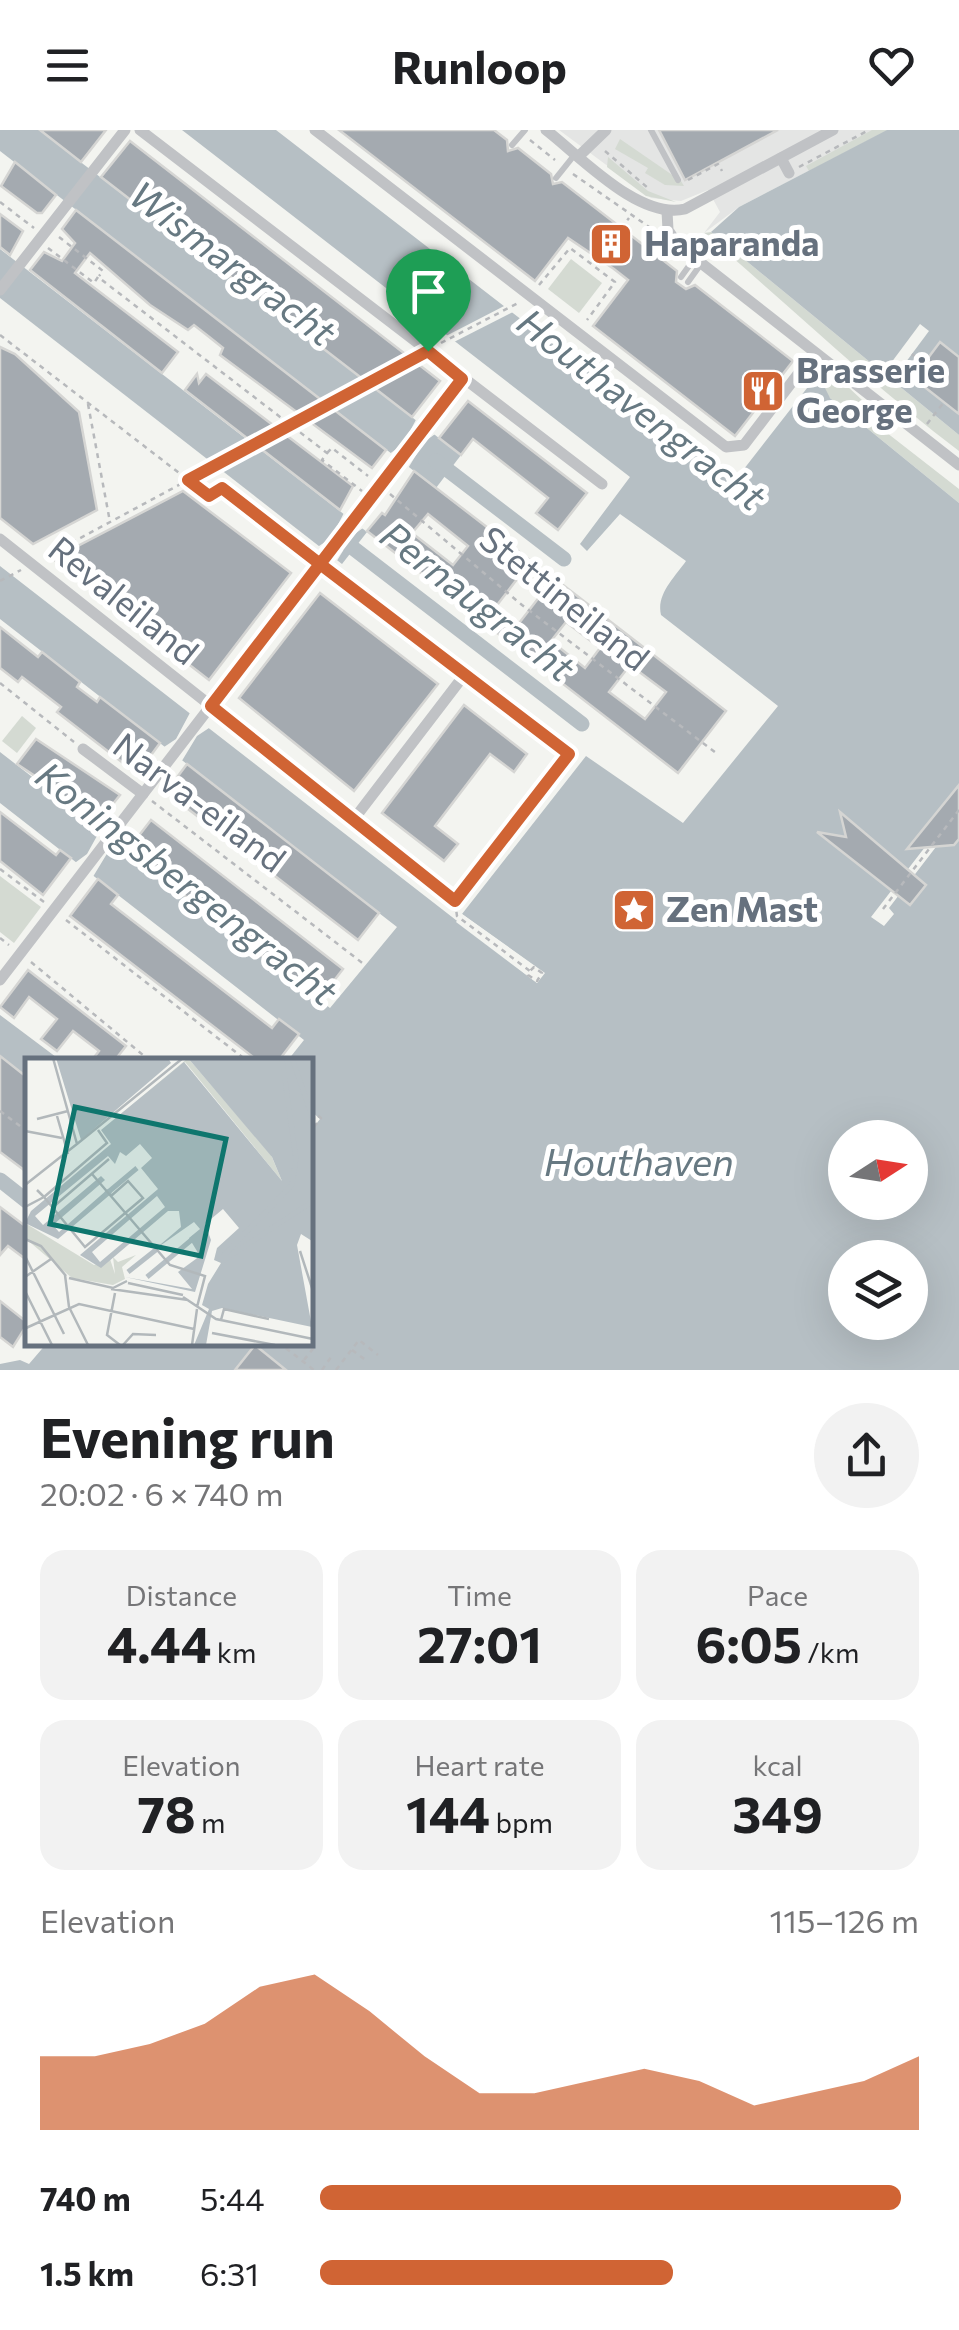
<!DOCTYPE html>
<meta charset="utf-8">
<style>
:root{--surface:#fff;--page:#f2f2f2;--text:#202124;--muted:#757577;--accent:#d06434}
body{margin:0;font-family:Commissioner,sans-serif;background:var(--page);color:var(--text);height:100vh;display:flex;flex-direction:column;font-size:38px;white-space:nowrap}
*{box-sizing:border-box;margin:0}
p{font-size:32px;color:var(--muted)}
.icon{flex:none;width:55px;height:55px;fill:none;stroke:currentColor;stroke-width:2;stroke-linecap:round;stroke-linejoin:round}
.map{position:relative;height:1240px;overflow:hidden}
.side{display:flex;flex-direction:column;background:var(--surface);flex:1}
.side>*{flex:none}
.needle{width:65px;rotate:78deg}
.tools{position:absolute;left:828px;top:990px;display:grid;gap:20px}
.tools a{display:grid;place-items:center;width:100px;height:100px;border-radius:50%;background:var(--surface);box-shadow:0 10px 40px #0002;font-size:50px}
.pin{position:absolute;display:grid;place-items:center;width:85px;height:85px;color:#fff;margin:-102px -42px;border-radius:50% 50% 50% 0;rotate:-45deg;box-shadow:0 0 10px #0007}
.pin .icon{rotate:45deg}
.round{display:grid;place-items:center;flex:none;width:105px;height:105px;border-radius:52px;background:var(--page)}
.head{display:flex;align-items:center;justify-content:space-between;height:170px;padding:0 40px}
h1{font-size:55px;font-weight:700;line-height:75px}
.metrics{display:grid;grid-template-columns:repeat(3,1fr);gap:15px;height:170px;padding:10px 40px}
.metrics div{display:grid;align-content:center;border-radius:25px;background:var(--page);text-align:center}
.metrics b{font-size:50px;font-weight:700}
.metrics small{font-size:28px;font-weight:400}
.metrics p{font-size:28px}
.chart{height:280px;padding:20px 40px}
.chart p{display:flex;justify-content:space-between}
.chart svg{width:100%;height:180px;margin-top:10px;fill:var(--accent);opacity:.7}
ul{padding:0 40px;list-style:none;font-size:32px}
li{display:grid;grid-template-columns:160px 120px 1fr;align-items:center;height:75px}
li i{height:25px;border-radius:12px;background:var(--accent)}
header{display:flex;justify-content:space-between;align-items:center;height:130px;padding:0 40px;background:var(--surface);font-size:45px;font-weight:700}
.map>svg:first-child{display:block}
.built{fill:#e4e5e4}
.green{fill:#d4dad2}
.water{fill:#b6bfc4;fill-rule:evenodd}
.pier{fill:#f3f4f0}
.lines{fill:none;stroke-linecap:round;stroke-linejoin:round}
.canal{stroke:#b6bfc4;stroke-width:15}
.building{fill:#a4aab0;stroke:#d5d5d3;stroke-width:2.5;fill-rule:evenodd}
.path{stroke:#b7b9bc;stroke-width:2.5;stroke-dasharray:5 5;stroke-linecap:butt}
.lane{stroke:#c0c2c5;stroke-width:6}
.street{stroke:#c0c2c5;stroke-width:11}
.route-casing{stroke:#fff;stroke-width:20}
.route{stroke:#d06434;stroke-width:12}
.labels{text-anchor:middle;stroke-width:10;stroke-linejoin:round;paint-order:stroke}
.poi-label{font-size:35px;font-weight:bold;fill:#66717e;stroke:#fff;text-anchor:start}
.street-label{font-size:35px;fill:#66717e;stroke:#fff}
.water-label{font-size:38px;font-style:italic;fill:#677982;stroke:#fff}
.inset-river{fill:none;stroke:#b6bfc4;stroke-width:5}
.inset-road{fill:none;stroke:#b2b8bb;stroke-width:2.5}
.view{fill:#0f766e;fill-opacity:0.15;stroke:#0f766e;stroke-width:5}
.inset-edge{fill:none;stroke:#66717e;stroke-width:5}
</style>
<header><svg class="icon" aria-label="menu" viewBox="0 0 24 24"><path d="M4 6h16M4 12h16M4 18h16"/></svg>Runloop<svg class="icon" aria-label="heart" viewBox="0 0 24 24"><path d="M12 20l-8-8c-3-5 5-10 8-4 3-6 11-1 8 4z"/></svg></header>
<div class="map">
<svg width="959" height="1240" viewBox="0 0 959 1240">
<rect width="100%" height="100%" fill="#f3f4f0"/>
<path class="built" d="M559 0H888L739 77 704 103 720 82 708 60 681 71 651 68Z"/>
<g class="green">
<path d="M872 0H888L809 41 806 36Z"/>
<path d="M620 9 681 51 684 56 665 55 645 43 648 38 615 19Z"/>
<path d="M608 27 648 61 676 72 646 66 607 37Z"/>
<path d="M711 102 959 305V321C870 253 791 177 704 103Z"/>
<path d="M571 129 602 153 579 183 548 159Z"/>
<path d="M832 242 862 270 858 276 864 285 959 359V373L824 263 821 254Z"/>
<path d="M22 586 36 598 17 623 2 611Z"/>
<path d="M0 746 41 777 14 813 0 802Z"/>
</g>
<g class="water">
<path d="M0 0H39L461 325 436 358 0 21Z"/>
<path d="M182 0H276L733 353 818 244 830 268 959 373V1240H286L255 1216 235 1240H0V1234L20 1230 29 1234 47 1213 310 1212V1002L320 989 310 980V930H288L304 910 0 673V622L330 878 397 797 0 489V436L537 853 544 843 462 784 586 626 683 693 778 576 661 485C656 464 675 447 686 431L620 384 587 421 580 414 630 347ZM845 1008H910V1072H845ZM845 1128H910V1192H845Z"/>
<path d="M887 0H959V305L711 102 739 77Z"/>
<path d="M0 119 367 402 342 434 0 168Z"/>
<path d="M0 885 60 930H28L27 953 0 932Z"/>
</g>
<g class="pier">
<path d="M508 174 513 182 452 213 448 210 446 206Z"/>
<path d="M920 194 929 201 900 240 891 233Z"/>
<path d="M418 286 438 302 424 312 407 340 388 325 403 314Z"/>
<path d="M255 309 260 317 214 340 209 337 207 333Z"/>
<path d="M346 379 367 395 352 406 335 434 316 418 331 408Z"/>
<path d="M192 579 212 596 197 606 180 634 161 619 176 609Z"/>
<path d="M959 673V687L889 778 894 784 884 796 871 787Z"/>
<path d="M103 695 123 711 108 722 91 750 72 735 87 724Z"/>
<path d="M462 784 545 843 537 853 456 792Z"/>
</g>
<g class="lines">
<g class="canal">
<path d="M436 331 564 429"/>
<path d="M340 408 582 594"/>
<path d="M0 1050 28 1072"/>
</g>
</g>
<g class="building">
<path d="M40 0H106L81 32Z"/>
<path d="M339 0H494L507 10 508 21 518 18 551 44 553 54 562 52 677 141 676 152 686 159 695 155 793 231 735 306 593 196 628 150 614 139 568 108 535 151Z"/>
<path d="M659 0H778L685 50Z"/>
<path d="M130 11 440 251 412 287 101 47Z"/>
<path d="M15 32 56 65 42 83H37L1 56Z"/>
<path d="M76 80 386 320 372 338 220 225 223 218 208 206 194 195 188 200 150 175 90 123 75 143 178 222 162 243 30 140 44 122 62 131 75 113 62 99Z"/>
<path d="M0 84 23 101 10 125 0 117Z"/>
<path d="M940 212 959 227V284L913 248Z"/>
<path d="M0 217 15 224 79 282 97 380 33 414 0 388Z"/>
<path d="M197 244 199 253 206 244 353 356 340 380 185 260Z"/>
<path d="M468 271 587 363 558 400 536 383 548 368 473 309 461 325 439 308Z"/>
<path d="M414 341 531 431 484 492 367 401 382 383 385 385ZM428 384 468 416 453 435 412 403Z"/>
<path d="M183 361 291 443 209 550 53 429Z"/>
<path d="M554 448 726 581 678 643 487 495 492 489 513 501ZM566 492 600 518 585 538 551 511ZM630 535 666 562 645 589 609 562Z"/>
<path d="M320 463 438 554 354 661 239 568Z"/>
<path d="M0 497 38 527 42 522 80 552 77 557 97 572 100 567 160 613 140 640 130 632 127 636 57 582 61 577 22 547 18 552 0 538Z"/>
<path d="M464 575 527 624 514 642 490 624 435 696 458 714 444 731 382 683Z"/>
<path d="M36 609 120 665 96 695 59 662 17 634Z"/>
<path d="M187 634 379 783 358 810 166 662Z"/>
<path d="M959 655V709L954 715 907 719Z"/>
<path d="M0 682 56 725 60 720 71 728 43 765 0 731Z"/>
<path d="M840 682 926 755 910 775 817 702 846 707Z"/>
<path d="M151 690 343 839 319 870 127 721Z"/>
<path d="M98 749 118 765 111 774 272 898 279 889 299 904 279 930H257L70 786Z"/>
<path d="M28 840 126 916 115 930H92L99 921 73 901 57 921 41 909 57 889 29 867 14 888 0 877Z"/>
<path d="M0 926 28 948V1043L0 1022Z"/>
<path d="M0 1077 28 1098V1131L8 1116 0 1125Z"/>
<path d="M0 1171 28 1193 13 1217 0 1207Z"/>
<path d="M255 1215 286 1240H235Z"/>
</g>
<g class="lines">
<g class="path">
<path d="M530 10 555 30"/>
<path d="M605 21 648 58"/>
<path d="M799 37 869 0"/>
<path d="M573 44 652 99"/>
<path d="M688 50 718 34 722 41"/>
<path d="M0 72 34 98"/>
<path d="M621 98 629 88"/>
<path d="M59 107 103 141 99 146"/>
<path d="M48 118 94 153 98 147 327 323 322 330 362 361"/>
<path d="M539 155 570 118 615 152 587 190"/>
<path d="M0 205 209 366 222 358 308 424"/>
<path d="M441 213 518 173"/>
<path d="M912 224 924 234"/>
<path d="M881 255 895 236"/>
<path d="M88 274 110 392"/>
<path d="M927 294 944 272"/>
<path d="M327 323 332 318 368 346"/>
<path d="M390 364 522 475 716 623"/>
<path d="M45 427 417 227"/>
<path d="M0 451 21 440"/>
<path d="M0 553 74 612"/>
<path d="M152 671 365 835"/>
<path d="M365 698 455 771 569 624 478 554"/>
<path d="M0 739 44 772"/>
<path d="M455 772 457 786 530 841 528 845 537 851 542 843 534 837 530 841"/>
<path d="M883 779 959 680"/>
<path d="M66 790 246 930"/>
<path d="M0 808 9 815"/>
<path d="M31 832 149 930"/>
<path d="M310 980 321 988 310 1002"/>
<path d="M0 981 28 1002"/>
<path d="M278 1212 314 1240"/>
<path d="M352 1220 367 1231"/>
<path d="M304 1230 316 1215"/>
<path d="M322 1240 331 1227"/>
<path d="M336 1240 359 1210 378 1225"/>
</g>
<g class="lane">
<path d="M651 0 678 50"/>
<path d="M512 15 525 0"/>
<path d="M556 48 576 23"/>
<path d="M681 147 694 129"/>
<path d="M688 152 701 134"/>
</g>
<g class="street">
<path d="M140 0 602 354"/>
<path d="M315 0 726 317 744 315 814 223"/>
<path d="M546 0C581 27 639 90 685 79L833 0"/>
<path d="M579 26 606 0"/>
<path d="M781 28 789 43"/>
<path d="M667 81 668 100 678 115 959 335"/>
<path d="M0 160 125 0"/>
<path d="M0 409 354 689 465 544 320 434"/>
<path d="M83 619 143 664"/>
<path d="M0 850 462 249"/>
</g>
</g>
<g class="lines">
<g class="route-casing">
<path id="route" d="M428 221 188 350 209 366 222 358 320 434 211 576 455 771 569 624 320 434 462 249 428 221"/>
</g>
<use href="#route" class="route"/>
</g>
<defs>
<g id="building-square" transform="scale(2.25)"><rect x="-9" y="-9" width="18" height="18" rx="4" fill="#d06434" stroke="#fff"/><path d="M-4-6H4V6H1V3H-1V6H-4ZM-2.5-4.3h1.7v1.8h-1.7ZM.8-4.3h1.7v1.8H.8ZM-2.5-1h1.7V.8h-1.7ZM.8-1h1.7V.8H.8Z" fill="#fff"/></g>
<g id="restaurant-square" transform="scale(2.25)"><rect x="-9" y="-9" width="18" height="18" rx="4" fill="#d06434" stroke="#fff"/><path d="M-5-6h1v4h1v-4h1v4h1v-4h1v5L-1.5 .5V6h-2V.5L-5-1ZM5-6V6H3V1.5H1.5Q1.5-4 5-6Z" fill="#fff"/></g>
<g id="sight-square" transform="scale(2.25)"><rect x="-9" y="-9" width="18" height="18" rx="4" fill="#d06434" stroke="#fff"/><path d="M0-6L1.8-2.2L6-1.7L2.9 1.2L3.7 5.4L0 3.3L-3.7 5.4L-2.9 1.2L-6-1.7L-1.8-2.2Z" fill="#fff"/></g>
</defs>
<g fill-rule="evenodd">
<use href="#building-square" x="611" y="114"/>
<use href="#restaurant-square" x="763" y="261"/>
<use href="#sight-square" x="634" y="780"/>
</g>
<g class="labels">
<g class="poi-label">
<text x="644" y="126">Haparanda</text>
<text x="796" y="253">Brasserie<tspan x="796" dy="40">George</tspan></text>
<text x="666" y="792">Zen Mast</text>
</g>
<g class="street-label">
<text transform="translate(564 469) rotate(39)" y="12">Stettineiland</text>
<text transform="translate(123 471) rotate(39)" y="12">Revaleiland</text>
<text transform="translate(199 673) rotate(37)" y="12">Narva-eiland</text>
</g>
<g class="water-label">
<text transform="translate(232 134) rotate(37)" y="13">Wismargracht</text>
<text transform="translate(641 280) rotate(38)" y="13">Houthavengracht</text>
<text transform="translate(477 472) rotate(38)" y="13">Pernaugracht</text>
<text transform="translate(186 754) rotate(38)" y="13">Koningsbergengracht</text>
<text x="639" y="1046">Houthaven</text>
</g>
</g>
<g transform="translate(25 928)">
<rect width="288" height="288" fill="#f3f4f0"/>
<path d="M163 0 246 97 257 123 160 4 77 72ZM0 165 69 207 85 201 90 216 88 199 93 204 111 197 97 209 100 221 88 227 47 220 0 180Z" fill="#d4dad2"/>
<path d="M31 0H143L146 5 56 82ZM163 0H287V183L276 176 272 187 287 269 197 250 187 253 181 287H169L184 251 177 247 183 226 196 205 189 202 192 190 214 170 198 151 180 166 186 182 170 234 100 219 167 231 153 214 175 198 164 180 175 171 169 164 129 192 156 169 154 153H143L76 210 55 197 133 131 116 110 127 100 115 86 101 98 95 94 90 106 83 98 10 158 18 167 76 118 80 122 28 167 34 174 83 131 87 135 33 181 0 165 6 153 86 86 76 72 159 4 257 123 247 99ZM132 138 140 149 75 204 67 194Z" fill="#b6bfc4" fill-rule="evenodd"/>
<path class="inset-river" d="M267 0 288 61M81 136 112 110M194 202 267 127 271 101 257 0M196 204 288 143M103 214 132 191M122 219 170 179"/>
<path class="inset-road" d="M28 0 52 86M32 58 43 96M12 61 43 53M0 73 37 80M52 86 158 0M67 116 145 207 180 218 172 249M0 127 52 86M12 132 19 139 82 85 73 72M0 149 19 139 60 189 118 140 103 123 86 138M27 150 84 101M0 181 16 188 41 218M275 193 288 233M0 198 39 276M40 217 44 249 63 287M0 219 26 201M44 220 88 230 102 223M103 225 158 237M86 231 163 242M0 233 27 287M90 235 82 277 95 287M158 239 191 261 288 281M196 262 199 251 244 261M1 270 54 246 169 271M187 275 250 287M98 287 108 276 131 277M167 287 172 251"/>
<path class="view" d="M50 49 201 81 176 198 25 166Z"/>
<rect width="288" height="288" class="inset-edge"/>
</g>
</svg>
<div class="tools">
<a><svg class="needle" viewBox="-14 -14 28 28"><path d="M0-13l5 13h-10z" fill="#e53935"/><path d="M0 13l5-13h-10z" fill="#757577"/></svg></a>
<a><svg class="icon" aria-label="layers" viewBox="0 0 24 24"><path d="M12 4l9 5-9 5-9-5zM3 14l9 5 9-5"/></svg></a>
</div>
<div class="pin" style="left:428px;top:221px;background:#1e9e55"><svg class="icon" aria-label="arrive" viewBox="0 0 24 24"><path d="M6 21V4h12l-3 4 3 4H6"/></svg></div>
</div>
<section class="side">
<div class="head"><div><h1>Evening run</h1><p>20:02 · 6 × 740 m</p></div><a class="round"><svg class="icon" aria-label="share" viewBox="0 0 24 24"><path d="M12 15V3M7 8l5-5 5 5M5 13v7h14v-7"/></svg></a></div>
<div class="metrics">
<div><p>Distance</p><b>4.44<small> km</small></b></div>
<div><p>Time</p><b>27:01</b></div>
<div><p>Pace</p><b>6:05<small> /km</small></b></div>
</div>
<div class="metrics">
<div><p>Elevation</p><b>78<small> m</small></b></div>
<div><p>Heart rate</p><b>144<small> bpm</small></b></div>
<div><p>kcal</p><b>349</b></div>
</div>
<div class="chart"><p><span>Elevation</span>115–126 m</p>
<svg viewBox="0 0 160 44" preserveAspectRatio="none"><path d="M0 44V26L10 26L20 23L30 18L40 9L50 6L60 15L70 26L80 35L90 35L100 32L110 29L120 32L130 38L140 35L150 32L160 26V44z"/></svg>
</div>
<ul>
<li><b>740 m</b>5:44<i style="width:97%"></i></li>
<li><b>1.5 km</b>6:31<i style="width:59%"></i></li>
</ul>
</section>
